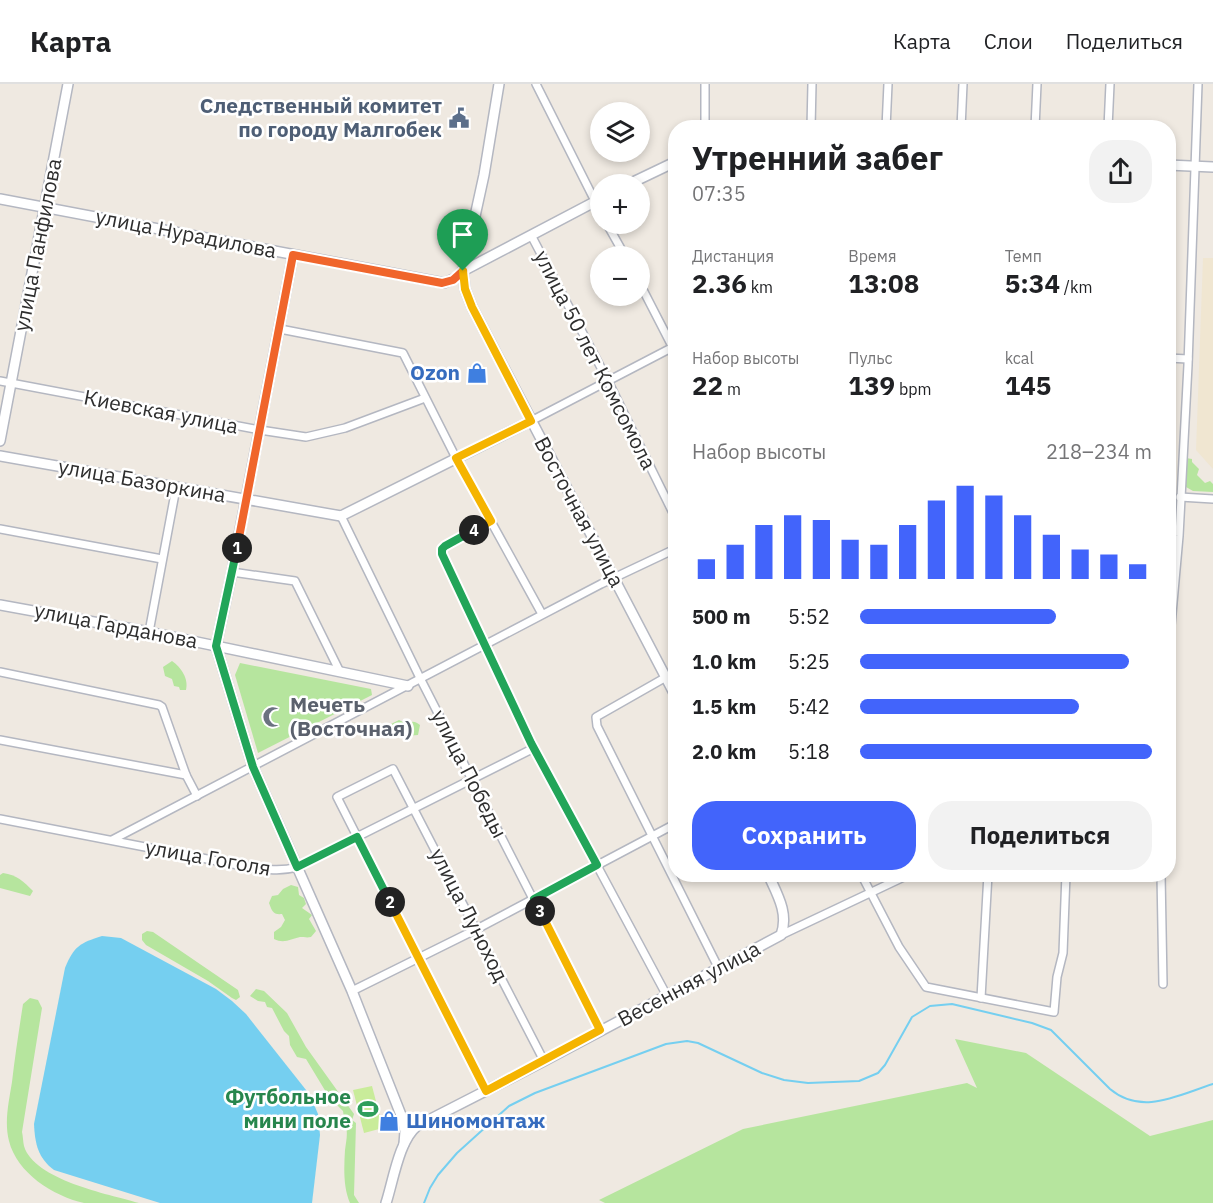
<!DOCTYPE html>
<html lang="ru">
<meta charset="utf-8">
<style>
:root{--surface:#fff;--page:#f2f2f2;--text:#202124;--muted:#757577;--line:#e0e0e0;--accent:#4264fb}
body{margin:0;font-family:"IBM Plex Sans",sans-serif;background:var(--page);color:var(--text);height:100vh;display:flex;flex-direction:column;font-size:22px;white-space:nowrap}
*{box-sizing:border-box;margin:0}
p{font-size:20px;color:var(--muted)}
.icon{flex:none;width:33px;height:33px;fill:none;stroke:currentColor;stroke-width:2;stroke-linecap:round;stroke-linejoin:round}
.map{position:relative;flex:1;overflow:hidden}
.panel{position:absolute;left:668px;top:36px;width:508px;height:762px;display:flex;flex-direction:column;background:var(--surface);border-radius:24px;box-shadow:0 3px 9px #0003}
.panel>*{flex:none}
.controls{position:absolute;left:590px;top:18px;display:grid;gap:12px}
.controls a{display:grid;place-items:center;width:60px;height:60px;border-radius:50%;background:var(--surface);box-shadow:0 3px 9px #0003;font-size:30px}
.pin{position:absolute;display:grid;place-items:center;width:51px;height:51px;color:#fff;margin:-62px -26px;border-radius:50% 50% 50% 0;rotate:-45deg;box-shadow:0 0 6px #0007}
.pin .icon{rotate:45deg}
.km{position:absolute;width:30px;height:30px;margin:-15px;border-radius:50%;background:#222;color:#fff;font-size:16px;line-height:30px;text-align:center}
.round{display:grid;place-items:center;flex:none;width:63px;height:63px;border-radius:24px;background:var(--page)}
.overview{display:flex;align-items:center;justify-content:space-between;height:102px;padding:0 24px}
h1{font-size:33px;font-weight:700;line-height:45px}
.stats{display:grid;grid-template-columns:repeat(3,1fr);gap:9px;height:102px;padding:6px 24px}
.stats div{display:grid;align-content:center}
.stats b{font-size:26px;font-weight:700}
.stats small{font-size:16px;font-weight:400}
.stats p{font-size:16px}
.chart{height:168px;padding:12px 24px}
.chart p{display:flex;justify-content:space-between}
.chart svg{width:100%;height:108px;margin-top:6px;stroke:var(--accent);stroke-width:6}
.cta{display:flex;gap:12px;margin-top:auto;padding:12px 24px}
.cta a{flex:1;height:69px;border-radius:24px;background:var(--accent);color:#fff;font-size:24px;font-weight:700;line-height:69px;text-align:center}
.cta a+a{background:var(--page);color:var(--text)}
ul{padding:0 24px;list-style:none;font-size:20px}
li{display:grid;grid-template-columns:96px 72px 1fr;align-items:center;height:45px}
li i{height:15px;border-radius:8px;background:var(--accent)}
header{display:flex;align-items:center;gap:36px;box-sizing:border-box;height:84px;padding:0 30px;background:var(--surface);border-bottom:2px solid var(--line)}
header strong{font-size:28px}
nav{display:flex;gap:33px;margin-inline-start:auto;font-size:21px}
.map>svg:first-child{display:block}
.education{fill:#f0e6d1}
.green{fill:#b6e59e}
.pitch{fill:#c9ec9a}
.water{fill:#75cff0}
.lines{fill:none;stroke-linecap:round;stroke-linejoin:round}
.stream{stroke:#75cff0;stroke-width:2}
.street-casing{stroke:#b4b7c1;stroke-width:10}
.secondary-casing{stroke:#b4b7c1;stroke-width:12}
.street{stroke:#fff;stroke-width:7}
.secondary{stroke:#fff;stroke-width:9}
.split-1-casing{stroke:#fff;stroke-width:12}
.split-2-casing{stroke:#fff;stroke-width:12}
.split-3-casing{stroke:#fff;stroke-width:12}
.split-4-casing{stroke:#fff;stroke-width:12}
.split-5-casing{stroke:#fff;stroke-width:12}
.split-1{stroke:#f0652b;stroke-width:8}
.split-2{stroke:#22a559;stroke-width:8}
.split-3{stroke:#f5b400;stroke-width:8}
.split-4{stroke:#22a559;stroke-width:8}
.split-5{stroke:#f5b400;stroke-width:8}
.labels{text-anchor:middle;stroke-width:5;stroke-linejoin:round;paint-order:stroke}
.service-label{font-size:21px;font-weight:bold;fill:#4e5e75;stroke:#fff;text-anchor:end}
.street-label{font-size:21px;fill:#2e2e2e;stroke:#fff}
.shop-label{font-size:21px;font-weight:bold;fill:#366cbe;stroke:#fff;text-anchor:end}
.worship-label{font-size:21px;font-weight:bold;fill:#5b616d;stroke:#fff;text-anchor:start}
.leisure-label{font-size:21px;font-weight:bold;fill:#27864d;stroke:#fff;text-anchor:end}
</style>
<header>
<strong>Карта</strong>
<nav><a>Карта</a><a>Слои</a><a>Поделиться</a></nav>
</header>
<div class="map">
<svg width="1213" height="1119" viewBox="0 0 1213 1119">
<rect width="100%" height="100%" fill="#efe9e1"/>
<path class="education" d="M1203 174H1213V385L1196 366Z"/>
<g class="green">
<path d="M1186 374 1192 375V378L1199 385 1197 391 1205 399 1210 397 1213 400V408L1193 407 1186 403Z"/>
<path d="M172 577C181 583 189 595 186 606H180L179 603 174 602 172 595 165 592 163 583Z"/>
<path d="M240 579 371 605 372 611 258 669 235 591Z"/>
<path d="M399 636 405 639C412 638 414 636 420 641L418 651 406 652 391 647 389 641Z"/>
<path d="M3 789C17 791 23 797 33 807L30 812 0 804V791Z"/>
<path d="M291 801 298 803 299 811 304 814 306 820 302 824 312 831 309 835 316 847 311 853C307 854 304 853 300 853 291 855 284 860 274 855V848L281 843 285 836 282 830C273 831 272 827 269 819L272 812 278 811 283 805Z"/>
<path d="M147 847 153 848 238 906 240 913 236 916 232 914 208 897 146 861 142 856V850Z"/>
<path d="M256 905 264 907 287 929 306 963 354 1030 352 1036 356 1039 354 1111 359 1119H350C343 1103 344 1083 345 1066 346 1058 348 1050 346 1042L349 1036 344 1034 343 1027 329 1013 306 975 297 973 290 961 289 952 284 947 272 924 267 923 265 918 258 917 250 912Z"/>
<path d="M30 914 38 916 42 924 22 1048C23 1052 23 1058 24 1062 34 1096 108 1110 139 1119 121 1119 101 1119 84 1119 53 1112 17 1089 9 1057 4 1038 9 1017 12 998 15 972 19 946 23 920Z"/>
<path d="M955 955 1026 969 1150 1052 1213 1036V1119H605L599 1116 743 1045 967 999 977 1004Z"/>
</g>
<path class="pitch" d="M372 1002 383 1044 364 1049 353 1006Z"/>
<path class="water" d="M102 852 121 854 216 905 232 917 246 930 310 1011 318 1030 320 1051 312 1119H160L54 1086C38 1074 35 1060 34 1040L65 884C74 862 80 859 102 852Z"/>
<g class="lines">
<path class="stream" d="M424 1119 430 1104 438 1091 457 1069 509 1022 535 1009 666 960 687 957 698 959 762 989 784 996 808 999 859 997 878 989 885 981 912 933 930 922 952 920 1032 939 1051 946 1110 1005C1142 1032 1178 1011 1213 1000"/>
<g class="street-casing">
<g id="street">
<path d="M536 0 600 127"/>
<path d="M705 0V44"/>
<path d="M811 44 812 0"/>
<path d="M886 44 888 0"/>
<path d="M961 44 963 0"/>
<path d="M1035 44 1037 0"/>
<path d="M1108 44 1110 0"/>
<path d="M607 140 625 172"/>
<path d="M531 151 608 297 675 433"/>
<path d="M639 198 675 268"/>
<path d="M280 245 403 269 456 374 542 530"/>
<path d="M1168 274 1188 275"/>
<path d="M0 297 260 346 306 353 345 344 425 314"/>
<path d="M531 337 675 262"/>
<path d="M1180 413 1213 415"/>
<path d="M341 432 421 596 600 946"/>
<path d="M491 437 445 462 442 465V470L534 664 667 912"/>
<path d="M0 445 162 475"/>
<path d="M232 488 295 497 340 588"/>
<path d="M149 548 176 404"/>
<path d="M0 588 159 621 162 623 186 691 197 712"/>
<path d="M675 588 596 633 597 642 719 885"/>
<path d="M0 656 186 691"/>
<path d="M1168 664 1171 541 1179 452 1188 281 1198 0"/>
<path d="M0 735 238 781C259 784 277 789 297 783L534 664"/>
<path d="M112 756 601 500 675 465"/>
<path d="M861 790 899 863 926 903 1054 928 1057 893 1063 869 1066 790"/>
<path d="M1161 790 1163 900"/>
<path d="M781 851 910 790"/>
<path d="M352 907 475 846 675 740"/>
<path d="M981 914 988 790"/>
<path d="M486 1007 337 713 393 685 544 977"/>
</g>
</g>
<g class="secondary-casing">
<g id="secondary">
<path d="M499 0 484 91 463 187 465 205 472 223 675 611"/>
<path d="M1168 81 1213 83"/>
<path d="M629 100 675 78"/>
<path d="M0 115 444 199 456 194 463 187 600 115"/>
<path d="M293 171 232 488 216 562 253 683 352 907 401 1031 405 1047 404 1060"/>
<path d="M0 357 68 0"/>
<path d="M0 372 341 432 531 337"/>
<path d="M0 521 149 548 408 602"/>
<path d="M386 1119C393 1098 399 1056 417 1042L544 977 781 851C789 829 777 810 768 790"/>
</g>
</g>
<use href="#street" class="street"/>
<use href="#secondary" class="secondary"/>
</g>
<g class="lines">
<g class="split-1-casing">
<path id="split-1" d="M237 464 293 171 442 199 453 196 463 187"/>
</g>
<g class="split-2-casing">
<path id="split-2" d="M237 464 216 562 253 683 297 783 357 753 390 818"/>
</g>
<g class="split-3-casing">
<path id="split-3" d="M390 818 486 1007 600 946 540 827"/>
</g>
<g class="split-4-casing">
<path id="split-4" d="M474 446 445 462 442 465V470L531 659 597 781 534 815 540 827"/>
</g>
<g class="split-5-casing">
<path id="split-5" d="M463 187 465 205 472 223 531 337 456 374 491 437 474 446"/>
</g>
<use href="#split-1" class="split-1"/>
<use href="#split-2" class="split-2"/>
<use href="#split-3" class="split-3"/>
<use href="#split-4" class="split-4"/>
<use href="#split-5" class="split-5"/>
</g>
<defs>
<g id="civic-bare" transform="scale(1.62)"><path d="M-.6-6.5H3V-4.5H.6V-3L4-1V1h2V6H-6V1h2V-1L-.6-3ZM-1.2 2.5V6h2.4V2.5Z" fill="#5c6f8a" stroke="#fff" stroke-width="2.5" paint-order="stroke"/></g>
<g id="shop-bare" transform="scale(1.62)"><path d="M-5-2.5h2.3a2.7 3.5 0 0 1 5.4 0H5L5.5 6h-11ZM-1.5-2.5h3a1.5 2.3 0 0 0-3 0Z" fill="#3f7fe0" stroke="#fff" stroke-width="2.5" paint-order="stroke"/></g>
<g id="mosque-bare" transform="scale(1.62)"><path d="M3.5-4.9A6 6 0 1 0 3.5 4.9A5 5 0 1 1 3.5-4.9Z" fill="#6b7280" stroke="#fff" stroke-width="2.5" paint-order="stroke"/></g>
<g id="stadium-bare" transform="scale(1.62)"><path d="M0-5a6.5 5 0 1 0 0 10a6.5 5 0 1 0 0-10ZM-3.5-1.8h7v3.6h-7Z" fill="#2e9e5b" stroke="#fff" stroke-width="2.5" paint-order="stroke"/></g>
</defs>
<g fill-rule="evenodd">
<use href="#civic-bare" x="459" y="34"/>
<use href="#shop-bare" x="477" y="289"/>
<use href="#mosque-bare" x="273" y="633"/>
<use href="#stadium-bare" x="368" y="1025"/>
<use href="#shop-bare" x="389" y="1037"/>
</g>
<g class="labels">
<g class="service-label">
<text x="442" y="29">Следственный комитет<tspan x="442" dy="24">по городу Малгобек</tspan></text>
</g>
<g class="street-label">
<text transform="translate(186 150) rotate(11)" y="7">улица Нурадилова</text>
<text transform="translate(38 161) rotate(-79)" y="7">улица Панфилова</text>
<text transform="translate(595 276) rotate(63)" y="7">улица 50 лет Комсомола</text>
<text transform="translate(161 328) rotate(11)" y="7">Киевская улица</text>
<text transform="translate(142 397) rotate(10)" y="7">улица Базоркина</text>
<text transform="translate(579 428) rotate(62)" y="7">Восточная улица</text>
<text transform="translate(116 542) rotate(11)" y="7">улица Гарданова</text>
<text transform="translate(469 690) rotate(63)" y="7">улица Победы</text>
<text transform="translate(208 774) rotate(10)" y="7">улица Гоголя</text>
<text transform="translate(469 831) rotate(63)" y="7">улица Луноход</text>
<text transform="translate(689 900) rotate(-28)" y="7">Весенняя улица</text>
</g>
<g class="shop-label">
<text x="460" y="296">Ozon</text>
<text x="406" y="1044" text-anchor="start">Шиномонтаж</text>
</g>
<g class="worship-label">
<text x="290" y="628">Мечеть<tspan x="290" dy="24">(Восточная)</tspan></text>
</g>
<g class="leisure-label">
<text x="351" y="1020">Футбольное<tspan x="351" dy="24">мини поле</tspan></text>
</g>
</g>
</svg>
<div class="controls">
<a><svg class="icon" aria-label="layers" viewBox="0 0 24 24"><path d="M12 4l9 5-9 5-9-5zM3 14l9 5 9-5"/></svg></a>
<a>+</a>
<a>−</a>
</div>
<div class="pin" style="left:463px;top:187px;background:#1e9e55"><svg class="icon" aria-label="arrive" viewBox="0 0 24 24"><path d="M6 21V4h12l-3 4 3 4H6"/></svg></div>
<b class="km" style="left:237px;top:464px">1</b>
<b class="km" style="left:390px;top:818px">2</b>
<b class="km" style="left:540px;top:827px">3</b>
<b class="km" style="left:474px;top:446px">4</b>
<section class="panel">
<div class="overview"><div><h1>Утренний забег</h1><p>07:35</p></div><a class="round"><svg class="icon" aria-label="share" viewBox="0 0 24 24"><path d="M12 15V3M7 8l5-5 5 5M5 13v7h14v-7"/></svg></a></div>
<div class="stats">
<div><p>Дистанция</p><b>2.36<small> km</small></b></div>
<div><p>Время</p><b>13:08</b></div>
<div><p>Темп</p><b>5:34<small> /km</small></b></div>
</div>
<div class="stats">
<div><p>Набор высоты</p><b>22<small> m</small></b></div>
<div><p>Пульс</p><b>139<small> bpm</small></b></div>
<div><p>kcal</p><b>145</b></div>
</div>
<div class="chart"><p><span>Набор высоты</span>218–234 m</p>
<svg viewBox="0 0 160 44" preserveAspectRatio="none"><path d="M5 44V36M15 44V30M25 44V22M35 44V18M45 44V20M55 44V28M65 44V30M75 44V22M85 44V12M95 44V6M105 44V10M115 44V18M125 44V26M135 44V32M145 44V34M155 44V38"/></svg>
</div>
<ul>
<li><b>500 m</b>5:52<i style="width:67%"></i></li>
<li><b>1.0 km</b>5:25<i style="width:92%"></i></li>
<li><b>1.5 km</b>5:42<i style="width:75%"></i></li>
<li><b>2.0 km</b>5:18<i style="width:100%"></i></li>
</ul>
<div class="cta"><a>Сохранить</a><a>Поделиться</a></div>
</section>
</div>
